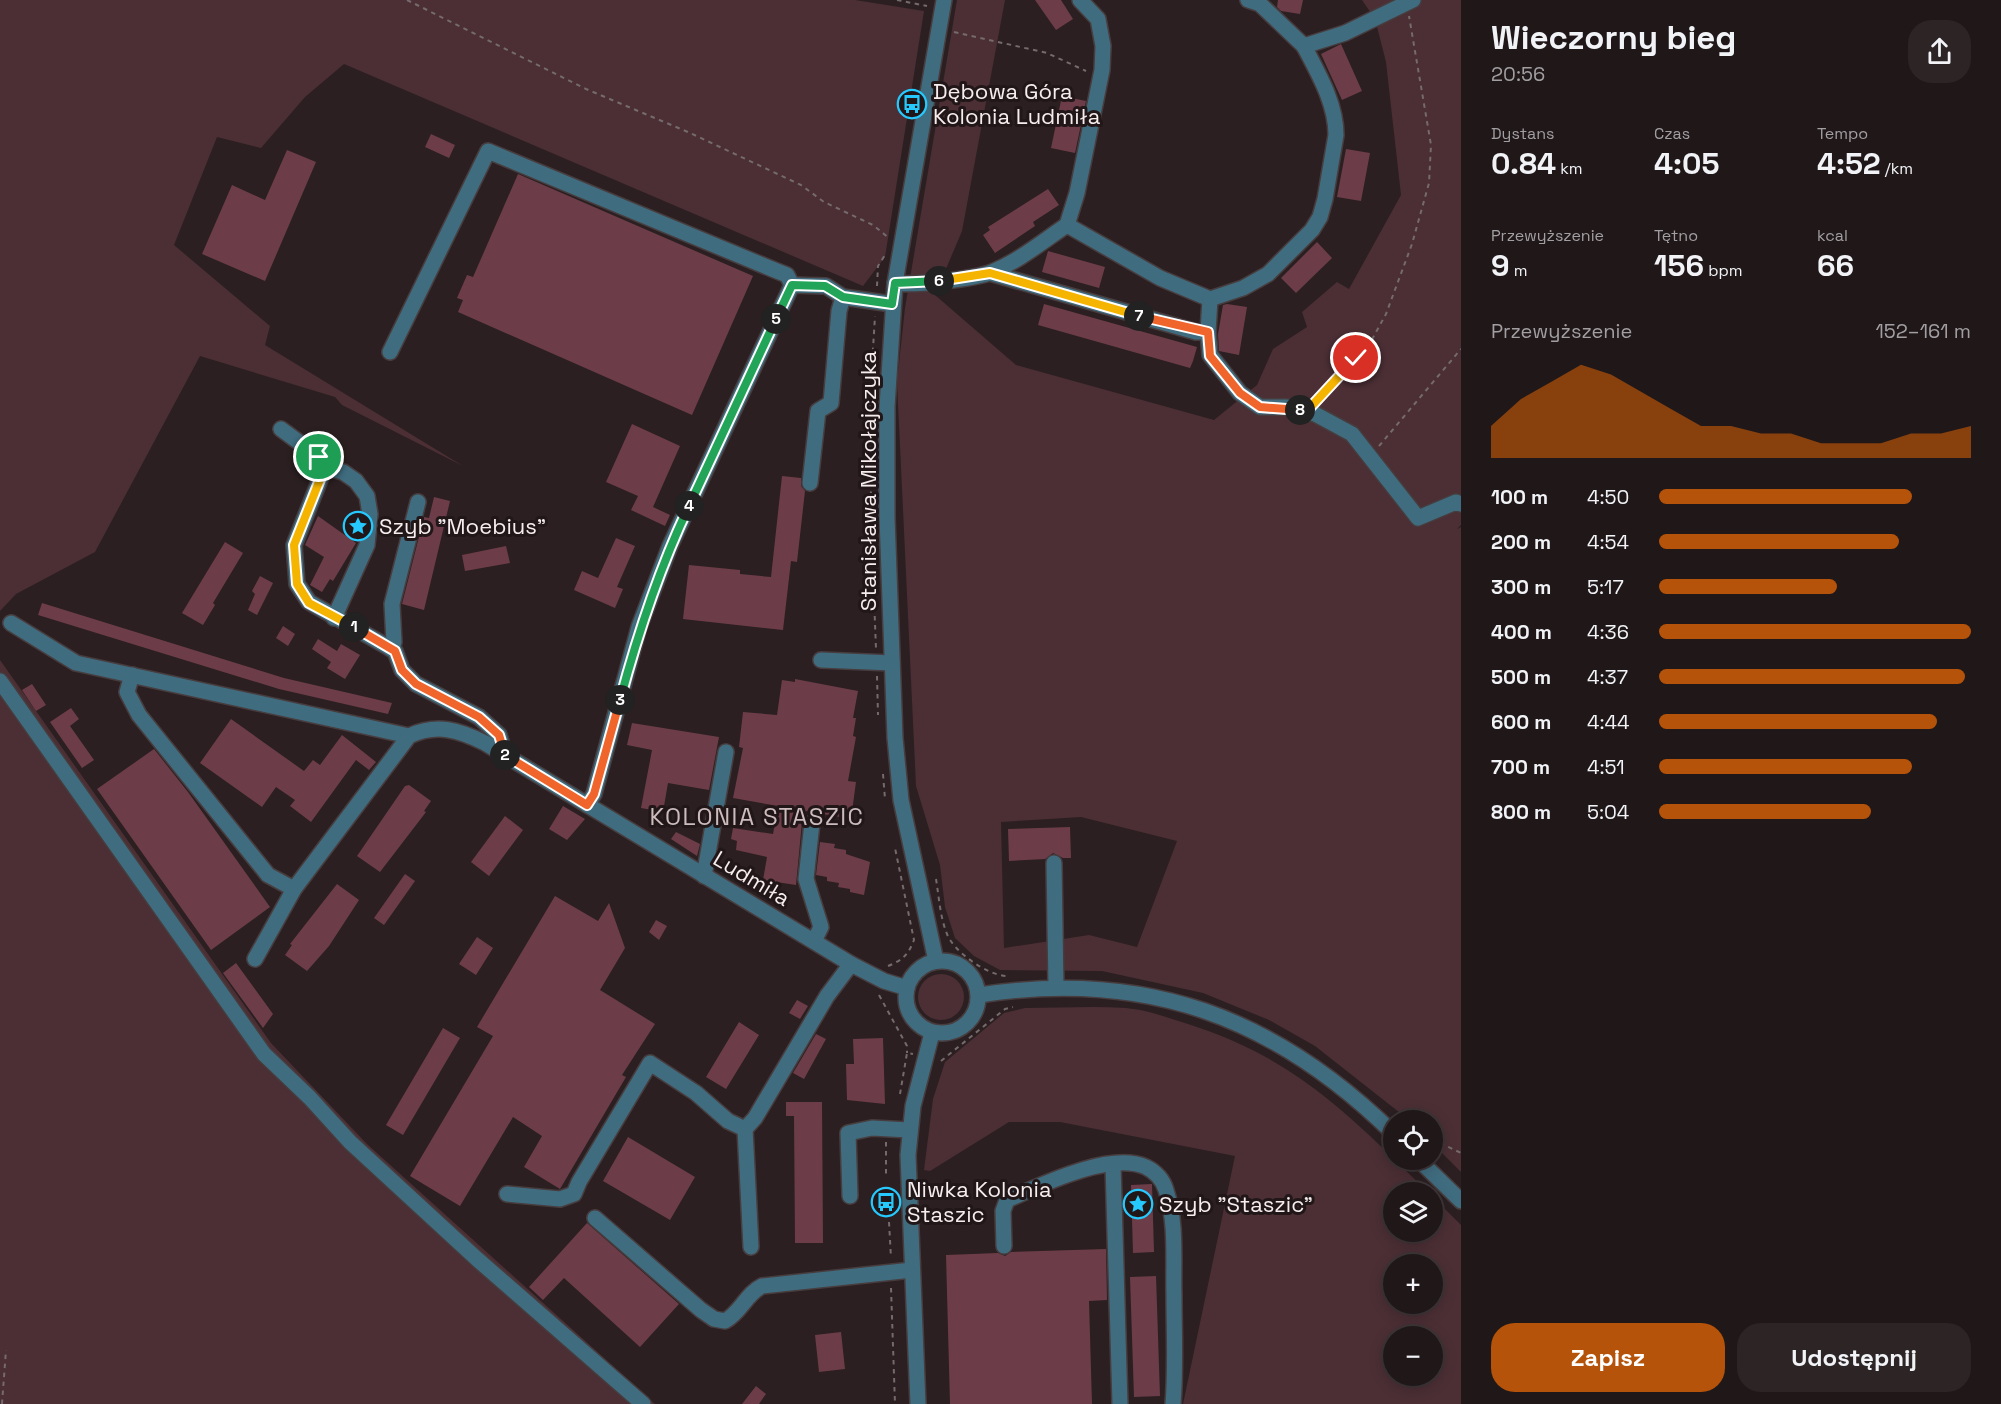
<!DOCTYPE html>
<html lang="pl">
<meta charset="utf-8">
<style>
:root{--surface:#201719;--page:#2d2426;--text:#f1f3f6;--muted:#a29fa2;--line:#3d3638;--accent:#b45309}
body{margin:0;font-family:"Space Grotesk",sans-serif;background:var(--page);color:var(--text);height:100vh;display:flex;flex-direction:column;font-size:22px;white-space:nowrap}
*{box-sizing:border-box;margin:0}
p{font-size:20px;color:var(--muted)}
.icon{flex:none;width:33px;height:33px;fill:none;stroke:currentColor;stroke-width:2;stroke-linecap:round;stroke-linejoin:round}
.map{position:relative;flex:1;overflow:hidden}
.details{display:flex;flex-direction:column;background:var(--surface);width:540px}
.details>*{flex:none}
.fabs{position:absolute;left:1383px;top:1110px;display:grid;gap:12px}
.fabs a{display:grid;place-items:center;width:60px;height:60px;border-radius:50%;background:var(--surface);box-shadow:0 3px 15px #0003,0 0 0 2px var(--line);font-size:30px}
.pin{position:absolute;display:grid;place-items:center;width:51px;height:51px;color:#fff;margin:-26px;border:3px solid #fff;border-radius:50%;box-shadow:0 2px 6px #0007}
.km{position:absolute;width:30px;height:30px;margin:-15px;border-radius:50%;background:#222;color:#fff;font-size:16px;line-height:30px;text-align:center}
.round{display:grid;place-items:center;flex:none;width:63px;height:63px;border-radius:24px;background:var(--page)}
.overview{display:flex;align-items:center;justify-content:space-between;height:102px;padding:0 30px}
h1{font-size:33px;font-weight:700;line-height:45px}
.stats{display:grid;grid-template-columns:repeat(3,1fr);gap:9px;height:102px;padding:6px 30px}
.stats div{display:grid;align-content:center}
.stats b{font-size:30px;font-weight:700}
.stats small{font-size:16px;font-weight:400}
.stats p{font-size:16px}
.chart{height:168px;padding:12px 30px}
.chart p{display:flex;justify-content:space-between}
.chart svg{width:100%;height:108px;margin-top:6px;fill:var(--accent);opacity:.7}
.button{display:flex;gap:12px;margin-top:auto;padding:12px 30px}
.button a{flex:1;height:69px;border-radius:24px;background:var(--accent);color:#fff;font-size:24px;font-weight:700;line-height:69px;text-align:center}
.button a+a{background:var(--page);color:var(--text)}
ul{padding:0 30px;list-style:none;font-size:20px}
li{display:grid;grid-template-columns:96px 72px 1fr;align-items:center;height:45px}
li i{height:15px;border-radius:8px;background:var(--accent)}
main{display:flex;flex:1;min-height:0}
.map>svg:first-child{display:block}
.green{fill:#4b2f35;fill-rule:evenodd}
.building{fill:#6c3d48}
.lines{fill:none;stroke-linecap:round;stroke-linejoin:round}
.minor-casing{stroke:#473c3e;stroke-width:18}
.path{stroke:#756a6c;stroke-width:2;stroke-dasharray:4.5 4.5;stroke-linecap:butt}
.minor{stroke:#406c7f;stroke-width:15}
.split-1-casing{stroke:#fff;stroke-width:12}
.split-2-casing{stroke:#fff;stroke-width:12}
.split-3-casing{stroke:#fff;stroke-width:12}
.split-4-casing{stroke:#fff;stroke-width:12}
.split-5-casing{stroke:#fff;stroke-width:12}
.split-6-casing{stroke:#fff;stroke-width:12}
.split-7-casing{stroke:#fff;stroke-width:12}
.split-8-casing{stroke:#fff;stroke-width:12}
.split-9-casing{stroke:#fff;stroke-width:12}
.split-1{stroke:#f5b400;stroke-width:8}
.split-2{stroke:#f0652b;stroke-width:8}
.split-3{stroke:#f0652b;stroke-width:8}
.split-4{stroke:#22a559;stroke-width:8}
.split-5{stroke:#22a559;stroke-width:8}
.split-6{stroke:#22a559;stroke-width:8}
.split-7{stroke:#f5b400;stroke-width:8}
.split-8{stroke:#f0652b;stroke-width:8}
.split-9{stroke:#f5b400;stroke-width:8}
.labels{text-anchor:middle;stroke-width:6;stroke-linejoin:round;paint-order:stroke}
.poi-label{font-size:22px;fill:#f6edee;stroke:#211618;text-anchor:start}
.street-label{font-size:22px;fill:#f6edee;stroke:#211618}
.neighbourhood-label{font-size:24px;letter-spacing:1.5px;fill:#ccbcbe;stroke:#211618}
</style>
<main>
<div class="map">
<svg width="1461" height="1404" viewBox="0 0 1461 1404">
<rect width="100%" height="100%" fill="#2b1f21"/>
<g class="green">
<path d="M0 0H855L924 11 885 257 863 286 344 64 305 97 261 148 217 137 174 245 270 326 265 345 463 466 342 405 335 397 200 356 95 552 16 594 0 611Z"/>
<path d="M957 0H1005L962 231 935 295 1016 365 1214 420 1257 385 1273 349 1307 327 1302 312 1337 282 1349 289 1401 195 1386 62 1375 19 1362 0H1461V525L1457 529 1461 527V1172L1433 1144 1432 1120H1409L1315 1046 1269 1020 1203 993 1102 971 1000 970 974 956 955 938 945 907 940 865 916 786 897 382 905 308ZM1081 817 1177 841 1137 947 1089 935 1004 948 1001 822Z"/>
<path d="M0 660 271 1043 367 1144 655 1404H0Z"/>
<circle cx="941" cy="997" r="23"/>
<path d="M1025 1008C1059 1008 1093 1006 1126 1008 1148 1010 1168 1018 1188 1024 1296 1058 1351 1117 1428 1192H1394V1232H1432L1433 1197 1461 1225V1404H1183L1235 1156 1060 1122H1009L930 1171 924 1170 933 1099 945 1062 1004 1013ZM1394 1264H1432V1304H1394ZM1394 1336H1432V1376H1394Z"/>
</g>
<g class="building">
<path d="M1035 0H1061L1073 19 1056 30Z"/>
<path d="M1278 0H1303L1300 14 1281 11 1277 7Z"/>
<path d="M1341 44 1362 91 1342 100 1321 54Z"/>
<path d="M1062 96 1086 101 1075 153 1051 148Z"/>
<path d="M431 134 455 145 449 158 425 147Z"/>
<path d="M1346 149 1370 153 1361 201 1337 197Z"/>
<path d="M287 150 316 162 265 281 202 254 232 185 265 200Z"/>
<path d="M518 174 753 276 692 415 458 312 463 300 457 298 467 275 473 277Z"/>
<path d="M1048 189 1059 205 1033 222 1035 226 995 253 983 235 990 230 988 227Z"/>
<path d="M1317 242 1332 258 1296 293 1281 278Z"/>
<path d="M1048 251 1105 267 1099 288 1042 272Z"/>
<path d="M1044 304 1197 347 1193 361 1190 368 1038 325Z"/>
<path d="M1227 304 1247 307 1239 355 1219 351 1218 334 1223 305Z"/>
<path d="M632 424 680 446 653 507 670 515 665 526 631 510 638 496 606 482Z"/>
<path d="M782 476 801 478V486L805 491 797 562 791 561 783 630 683 619 689 565 740 570V574L771 577Z"/>
<path d="M434 497 450 501 424 610 402 604 424 517 429 518Z"/>
<path d="M318 516 356 543 333 581 330 579 322 592 310 585 324 557 305 545Z"/>
<path d="M616 538 635 546 617 587 623 589 615 608 574 590 582 571 598 578Z"/>
<path d="M225 542 243 553 213 603 215 605 203 625 182 613Z"/>
<path d="M506 546 510 563 465 571 462 555Z"/>
<path d="M260 576 273 583 257 615 248 610 255 594 252 591Z"/>
<path d="M42 603 284 678 392 703 388 714 279 689 38 615Z"/>
<path d="M283 626 295 634 288 646 276 638Z"/>
<path d="M318 639 337 651 341 644 360 655 345 679 327 668 331 662 312 649Z"/>
<path d="M795 679 858 691 853 718H856L853 736 856 737 848 781 856 782 851 819 806 811 802 822 796 885 763 880 767 857 736 850 737 841 731 839 733 828 773 834 778 806 733 798 743 748 739 747 743 712 777 715 782 680 795 682Z"/>
<path d="M32 684 46 705 36 711 22 690Z"/>
<path d="M71 708 79 719 70 726 94 760 82 768 50 722Z"/>
<path d="M231 719 304 771 313 760 320 765 342 735 376 762 369 770 356 760 311 822 290 806 295 800 276 787 262 807 200 763Z"/>
<path d="M632 723 719 737 709 790 668 783 663 812 641 808 652 750 627 745Z"/>
<path d="M154 749 188 792 270 907 211 950 97 789Z"/>
<path d="M409 785 431 801 424 811 426 812 380 872 357 856 405 786Z"/>
<path d="M563 806 585 819 567 840 549 829Z"/>
<path d="M505 816 523 830 489 876 471 862Z"/>
<path d="M1070 827 1071 858H1063L1053 853 1045 859 1009 861 1008 829Z"/>
<path d="M676 832 700 844 697 856 671 839Z"/>
<path d="M820 842 835 844 834 848 846 850V854L870 862 864 895 850 892V889L838 887 839 883 827 881V877L816 875Z"/>
<path d="M405 874 415 881 384 925 374 918Z"/>
<path d="M337 884 359 900 329 946 307 971 285 955 292 945 290 944Z"/>
<path d="M555 896 598 921 609 903 625 948 600 990 655 1024 622 1075 626 1077 560 1189 524 1167 542 1136 513 1117 460 1206 410 1176 493 1036 477 1027Z"/>
<path d="M656 920 667 926 659 940 649 932Z"/>
<path d="M477 937 493 948 476 975 459 964Z"/>
<path d="M236 963 273 1014 263 1028 223 973Z"/>
<path d="M797 1000 808 1006 800 1019 789 1013Z"/>
<path d="M739 1022 759 1035 726 1089 706 1077Z"/>
<path d="M443 1028 460 1038 403 1135 386 1125Z"/>
<path d="M816 1034 826 1039 804 1079 793 1073Z"/>
<path d="M883 1038 885 1104 847 1100 846 1064H854L853 1039Z"/>
<path d="M786 1102H822L823 1243H795L794 1116H786Z"/>
<path d="M628 1137 695 1177 670 1220 603 1181Z"/>
<path d="M1152 1184 1154 1252 1133 1253 1131 1185Z"/>
<path d="M587 1223 679 1304 640 1347 564 1278 543 1300 529 1287Z"/>
<path d="M1106 1249 1107 1300 1089 1301 1092 1404H950L946 1255 998 1253 1005 1256 1011 1252Z"/>
<path d="M1156 1276 1160 1396 1134 1397 1130 1277Z"/>
<path d="M841 1332 845 1369 819 1372 815 1335Z"/>
<path d="M756 1386 766 1394 761 1401 759 1404H742Z"/>
</g>
<g class="lines">
<g class="minor-casing">
<g id="minor">
<path d="M1080 0 1098 19 1103 46 1102 70 1077 193 1067 225 1160 278 1210 299 1208 332 1210 355 1240 393 1260 407H1287L1315 414 1352 434 1418 518 1456 502 1461 504"/>
<path d="M1248 0 1260 4 1304 46"/>
<path d="M990 273 1196 332H1208"/>
<path d="M895 283C913 286 975 279 992 272 1019 261 1043 241 1067 225"/>
<path d="M1210 299 1243 288 1268 274 1312 230 1320 217 1325 199 1336 135C1336 103 1318 73 1304 46L1345 33 1413 0"/>
<path d="M390 352 488 151 772 269 787 275 792 285"/>
<path d="M281 429 319 457 321 477 294 545 297 584 309 602 395 651 402 670 416 684 479 717 499 735 505 755"/>
<path d="M320 466 343 472 356 481 367 496 370 514 367 545 334 618"/>
<path d="M810 483 818 411 831 403 839 311 843 297"/>
<path d="M11 623 76 663 409 736"/>
<path d="M391 649 394 642 392 604 418 502"/>
<path d="M821 660 892 663"/>
<path d="M132 675 127 692 139 715 268 875 294 889"/>
<path d="M0 681 264 1054 310 1098 350 1142 477 1259 643 1404"/>
<path d="M587 805 594 794 639 627 670 546 792 285 826 286 843 297 892 304"/>
<path d="M812 823 806 879 821 927 814 941"/>
<path d="M1054 863 1056 988"/>
<path d="M704 876 726 752"/>
<path d="M255 959 294 889 409 736C437 723 459 730 485 743L851 964 884 981 907 988"/>
<circle cx="942" cy="997" r="36"/>
<path d="M936 961 901 800 895 738 887 517V407L895 283 944 0"/>
<path d="M979 995C1146 969 1275 1017 1394 1134"/>
<path d="M745 1129 751 1247"/>
<path d="M1419 1160 1461 1201"/>
<path d="M1113 1165 1120 1404"/>
<path d="M507 1194 560 1199 574 1194 579 1182 650 1063 696 1093 728 1121 745 1129 755 1118 827 996 851 964"/>
<path d="M850 1196 848 1133 872 1128 909 1130"/>
<path d="M595 1218 701 1310 714 1319 725 1321C741 1312 746 1294 762 1286L912 1270"/>
<path d="M1004 1246 1003 1211 1007 1200C1041 1185 1110 1151 1146 1167 1156 1172 1163 1180 1166 1190 1177 1223 1173 1261 1174 1295 1174 1331 1176 1368 1173 1404"/>
<path d="M918 1404 908 1155 913 1106 932 1033"/>
</g>
</g>
<g class="path">
<path d="M407 0 586 89 688 132 801 185 824 202 873 225 889 238"/>
<path d="M897 0 927 6"/>
<path d="M954 32 1047 53 1086 71"/>
<path d="M877 286 878 266 885 255"/>
<path d="M1317 399 1370 343 1386 314 1412 244 1429 183 1431 145 1409 16"/>
<path d="M1379 446 1461 349"/>
<path d="M871 496 869 415 875 316"/>
<path d="M874 598 876 649"/>
<path d="M877 676 878 715"/>
<path d="M883 774 885 799"/>
<path d="M936 879C939 897 940 917 947 934 954 952 987 975 1006 976"/>
<path d="M888 966C903 960 908 955 914 940L895 848"/>
<path d="M879 995 907 1046V1053"/>
<path d="M941 1061 1005 1009 1013 1007"/>
<path d="M900 1094 907 1053 913 1054"/>
<path d="M1432 1139 1461 1153"/>
<path d="M886 1142V1175"/>
<path d="M1389 1148 1394 1152"/>
<path d="M889 1222 891 1258"/>
<path d="M891 1288 895 1404"/>
<path d="M2 1404 6 1350"/>
</g>
<use href="#minor" class="minor"/>
</g>
<g class="lines">
<g class="split-1-casing">
<path id="split-1" d="M319 457 321 477 294 545 297 584 309 603 354 627"/>
</g>
<g class="split-2-casing">
<path id="split-2" d="M354 627 395 651 402 670 416 684 479 717 499 735 505 755"/>
</g>
<g class="split-3-casing">
<path id="split-3" d="M505 755 587 805 594 794 620 700"/>
</g>
<g class="split-4-casing">
<path id="split-4" d="M620 700C638 633 659 569 689 506"/>
</g>
<g class="split-5-casing">
<path id="split-5" d="M689 506 776 319"/>
</g>
<g class="split-6-casing">
<path id="split-6" d="M776 319 792 285 825 286 843 297 892 304 895 283 939 281"/>
</g>
<g class="split-7-casing">
<path id="split-7" d="M939 281 990 273 1139 316"/>
</g>
<g class="split-8-casing">
<path id="split-8" d="M1139 316 1208 332 1210 356 1240 393 1260 407 1300 410"/>
</g>
<g class="split-9-casing">
<path id="split-9" d="M1300 410 1306 412 1356 358"/>
</g>
<use href="#split-1" class="split-1"/>
<use href="#split-2" class="split-2"/>
<use href="#split-3" class="split-3"/>
<use href="#split-4" class="split-4"/>
<use href="#split-5" class="split-5"/>
<use href="#split-6" class="split-6"/>
<use href="#split-7" class="split-7"/>
<use href="#split-8" class="split-8"/>
<use href="#split-9" class="split-9"/>
</g>
<defs>
<g id="bus-ring" transform="scale(1.5)"><circle r="9.5" fill="#211618" stroke="#26c9fe" stroke-width="1.5"/><path d="M-5-6H5V4H4V6H2V4H-2V6H-4V4H-5ZM-3.5-4V0h7V-4ZM-3.5 1.2v1.5H-2V1.2ZM2 1.2v1.5H3.5V1.2Z" fill="#26c9fe"/></g>
<g id="sight-ring" transform="scale(1.5)"><circle r="9.5" fill="#211618" stroke="#26c9fe" stroke-width="1.5"/><path d="M0-6L1.8-2.2L6-1.7L2.9 1.2L3.7 5.4L0 3.3L-3.7 5.4L-2.9 1.2L-6-1.7L-1.8-2.2Z" fill="#26c9fe"/></g>
</defs>
<g fill-rule="evenodd">
<use href="#bus-ring" x="912" y="104"/>
<use href="#sight-ring" x="358" y="526"/>
<use href="#bus-ring" x="886" y="1202"/>
<use href="#sight-ring" x="1138" y="1204"/>
</g>
<g class="labels">
<g class="poi-label">
<text x="933" y="99">Dębowa Góra<tspan x="933" dy="25">Kolonia Ludmiła</tspan></text>
<text x="379" y="534">Szyb "Moebius"</text>
<text x="907" y="1197">Niwka Kolonia<tspan x="907" dy="25">Staszic</tspan></text>
<text x="1159" y="1212">Szyb "Staszic"</text>
</g>
<g class="street-label">
<text transform="translate(868 481) rotate(-90)" y="8">Stanisława Mikołajczyka</text>
<text transform="translate(752 878) rotate(31)" y="8">Ludmiła</text>
</g>
<g class="neighbourhood-label">
<text x="757" y="825">KOLONIA STASZIC</text>
</g>
</g>
</svg>
<div class="fabs">
<a><svg class="icon" aria-label="locate" viewBox="0 0 24 24"><circle cx="12" cy="12" r="6"/><path d="M12 2v4M12 18v4M2 12h4M18 12h4"/></svg></a>
<a><svg class="icon" aria-label="layers" viewBox="0 0 24 24"><path d="M12 4l9 5-9 5-9-5zM3 14l9 5 9-5"/></svg></a>
<a>+</a>
<a>−</a>
</div>
<div class="pin" style="left:319px;top:457px;background:#1e9e55"><svg class="icon" aria-label="arrive" viewBox="0 0 24 24"><path d="M6 21V4h12l-3 4 3 4H6"/></svg></div>
<div class="pin" style="left:1356px;top:358px;background:#d93025"><svg class="icon" aria-label="check" viewBox="0 0 24 24"><path d="M5 12l5 5 9-10"/></svg></div>
<b class="km" style="left:354px;top:627px">1</b>
<b class="km" style="left:505px;top:755px">2</b>
<b class="km" style="left:620px;top:700px">3</b>
<b class="km" style="left:689px;top:506px">4</b>
<b class="km" style="left:776px;top:319px">5</b>
<b class="km" style="left:939px;top:281px">6</b>
<b class="km" style="left:1139px;top:316px">7</b>
<b class="km" style="left:1300px;top:410px">8</b>
</div>
<section class="details">
<div class="overview"><div><h1>Wieczorny bieg</h1><p>20:56</p></div><a class="round"><svg class="icon" aria-label="share" viewBox="0 0 24 24"><path d="M12 15V3M7 8l5-5 5 5M5 13v7h14v-7"/></svg></a></div>
<div class="stats">
<div><p>Dystans</p><b>0.84<small> km</small></b></div>
<div><p>Czas</p><b>4:05</b></div>
<div><p>Tempo</p><b>4:52<small> /km</small></b></div>
</div>
<div class="stats">
<div><p>Przewyższenie</p><b>9<small> m</small></b></div>
<div><p>Tętno</p><b>156<small> bpm</small></b></div>
<div><p>kcal</p><b>66</b></div>
</div>
<div class="chart"><p><span>Przewyższenie</span>152–161 m</p>
<svg viewBox="0 0 160 44" preserveAspectRatio="none"><path d="M0 44V31L10 20L20 13L30 6L40 10L50 17L60 24L70 31L80 31L90 34L100 34L110 38L120 38L130 38L140 34L150 34L160 31V44z"/></svg>
</div>
<ul>
<li><b>100 m</b>4:50<i style="width:81%"></i></li>
<li><b>200 m</b>4:54<i style="width:77%"></i></li>
<li><b>300 m</b>5:17<i style="width:57%"></i></li>
<li><b>400 m</b>4:36<i style="width:100%"></i></li>
<li><b>500 m</b>4:37<i style="width:98%"></i></li>
<li><b>600 m</b>4:44<i style="width:89%"></i></li>
<li><b>700 m</b>4:51<i style="width:81%"></i></li>
<li><b>800 m</b>5:04<i style="width:68%"></i></li>
</ul>
<div class="button"><a>Zapisz</a><a>Udostępnij</a></div>
</section>
</main>
